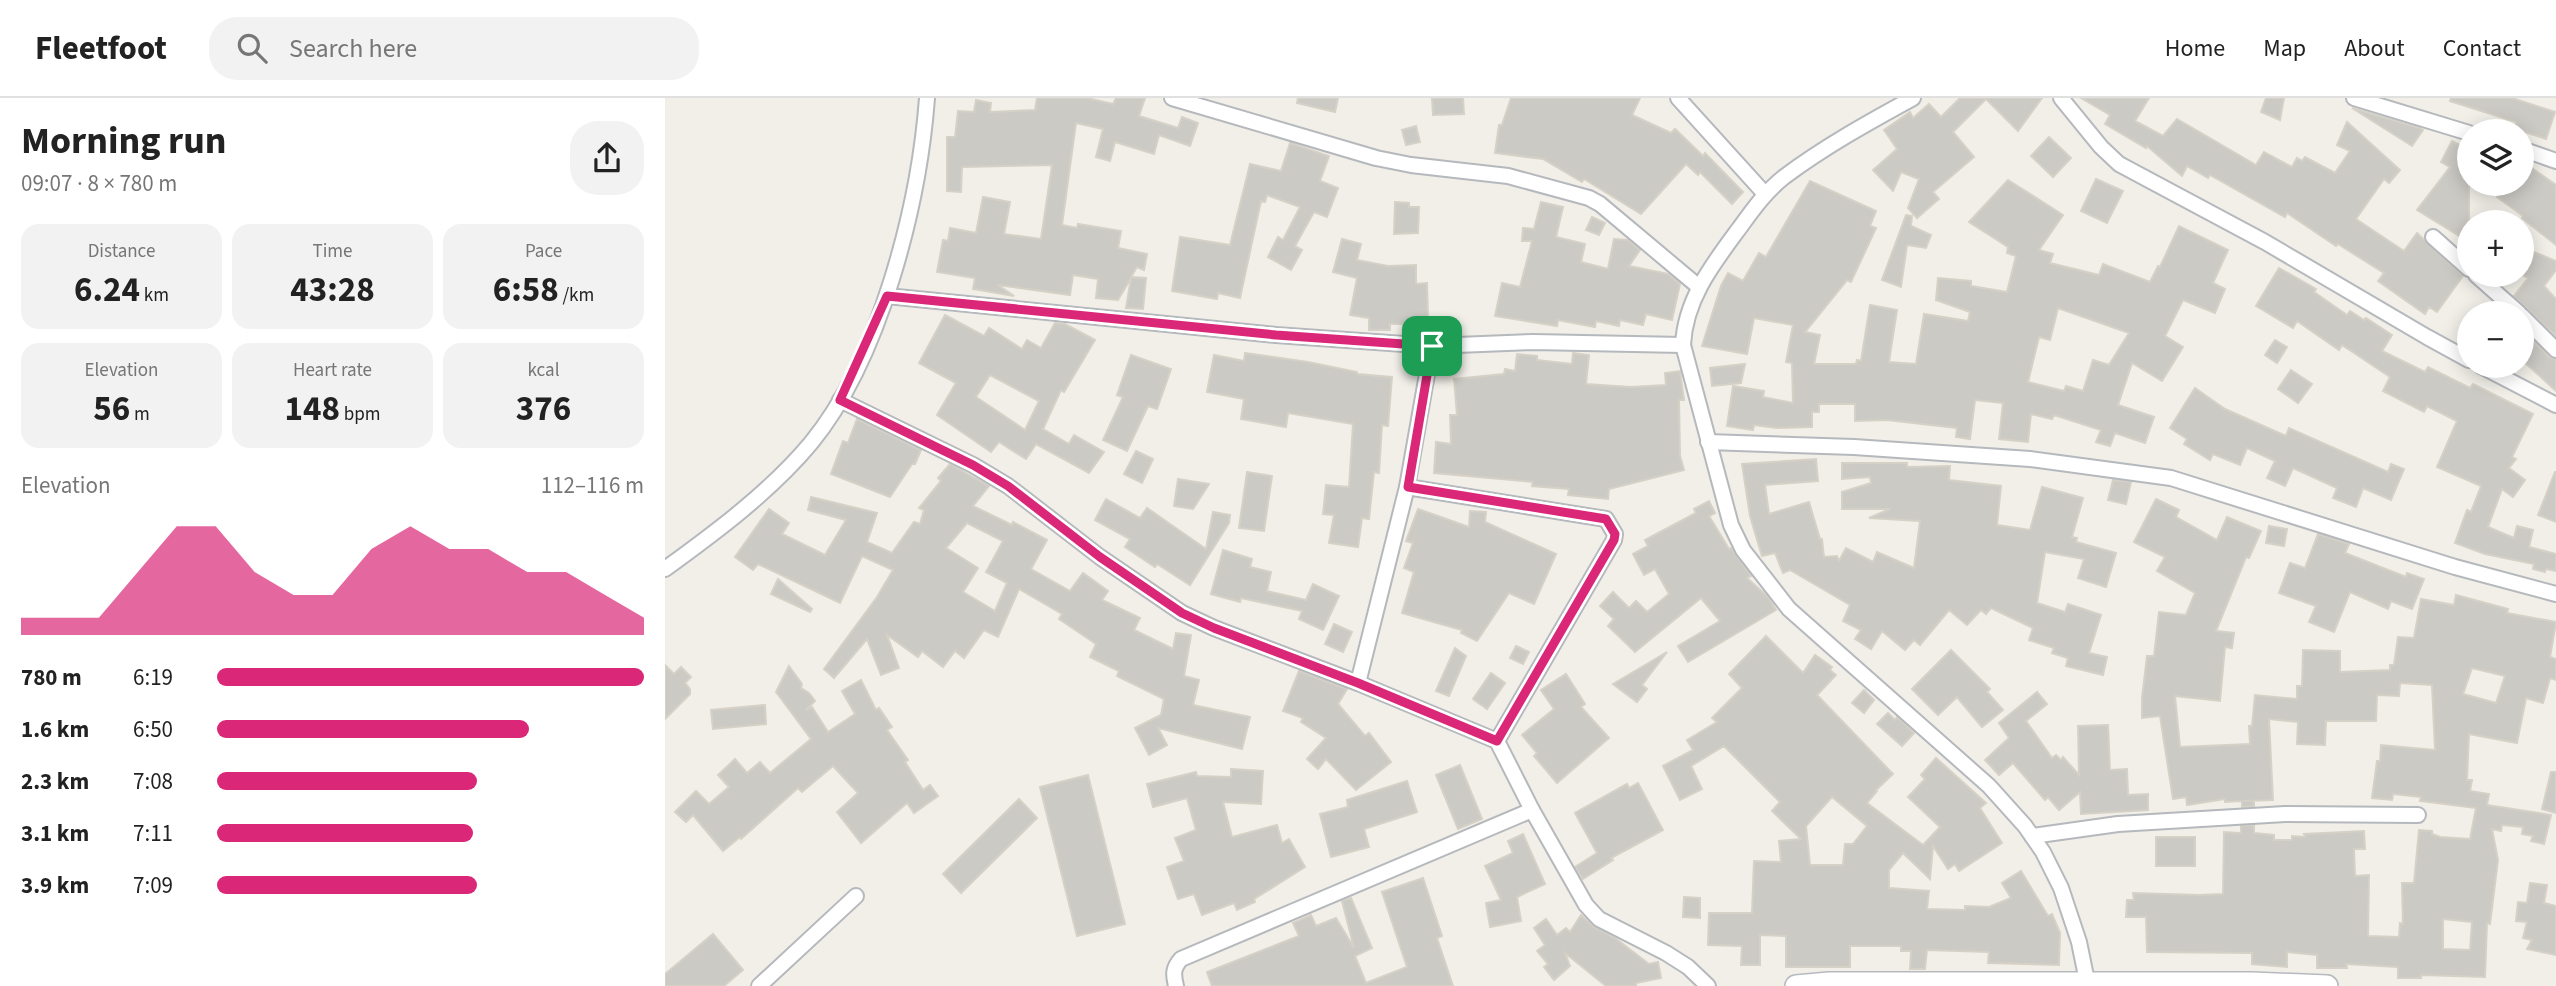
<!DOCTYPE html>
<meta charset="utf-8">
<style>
:root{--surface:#fff;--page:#f2f2f2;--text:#222;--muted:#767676;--line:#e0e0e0;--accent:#db2777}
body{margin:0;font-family:"Source Sans 3",sans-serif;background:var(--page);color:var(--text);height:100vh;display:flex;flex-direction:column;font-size:26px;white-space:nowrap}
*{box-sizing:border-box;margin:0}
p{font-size:23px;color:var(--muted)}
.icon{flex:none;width:38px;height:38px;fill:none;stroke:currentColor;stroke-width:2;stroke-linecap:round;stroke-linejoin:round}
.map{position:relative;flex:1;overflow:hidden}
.sheet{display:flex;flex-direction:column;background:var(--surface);width:665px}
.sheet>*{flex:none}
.tools{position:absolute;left:1792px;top:21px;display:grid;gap:14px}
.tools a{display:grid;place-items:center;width:77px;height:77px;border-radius:50%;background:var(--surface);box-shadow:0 4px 18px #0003;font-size:35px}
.pin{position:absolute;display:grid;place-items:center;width:60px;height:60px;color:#fff;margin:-30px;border-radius:14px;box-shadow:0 4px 10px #0006}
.round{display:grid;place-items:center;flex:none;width:74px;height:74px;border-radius:28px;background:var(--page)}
.headline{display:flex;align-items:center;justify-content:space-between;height:119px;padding:0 21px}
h1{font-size:38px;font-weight:700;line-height:52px}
.stats{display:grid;grid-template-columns:repeat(3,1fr);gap:10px;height:119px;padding:7px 21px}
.stats div{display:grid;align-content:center;border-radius:18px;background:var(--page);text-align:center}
.stats b{font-size:35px;font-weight:700}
.stats small{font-size:19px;font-weight:400}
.stats p{font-size:19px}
.chart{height:196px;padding:14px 21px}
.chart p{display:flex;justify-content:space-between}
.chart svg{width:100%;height:126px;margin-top:7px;fill:var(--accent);opacity:.7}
ul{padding:0 21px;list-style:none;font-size:23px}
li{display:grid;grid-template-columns:112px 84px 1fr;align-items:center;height:52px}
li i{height:18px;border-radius:9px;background:var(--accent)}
header{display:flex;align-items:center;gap:42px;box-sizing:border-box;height:98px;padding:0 35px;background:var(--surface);border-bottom:2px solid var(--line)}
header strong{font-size:33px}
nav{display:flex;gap:38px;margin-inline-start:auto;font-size:24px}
.search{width:490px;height:63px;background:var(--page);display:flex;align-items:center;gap:18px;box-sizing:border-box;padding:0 24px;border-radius:28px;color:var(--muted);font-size:26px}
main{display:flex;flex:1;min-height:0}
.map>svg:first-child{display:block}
.building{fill:#cccac5;stroke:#d6d1c6;stroke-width:2;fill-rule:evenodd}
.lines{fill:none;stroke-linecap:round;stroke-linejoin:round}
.street-casing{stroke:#b5b8bc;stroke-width:18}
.secondary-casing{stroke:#b6babf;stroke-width:24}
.street{stroke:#fff;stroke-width:14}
.secondary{stroke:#fff;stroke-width:21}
.route-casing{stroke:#fff;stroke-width:14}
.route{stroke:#db2777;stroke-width:9}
</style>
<header>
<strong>Fleetfoot</strong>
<div class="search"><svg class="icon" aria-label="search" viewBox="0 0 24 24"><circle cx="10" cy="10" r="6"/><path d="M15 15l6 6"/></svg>Search here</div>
<nav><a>Home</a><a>Map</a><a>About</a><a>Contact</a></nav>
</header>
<main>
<section class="sheet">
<div class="headline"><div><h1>Morning run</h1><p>09:07 · 8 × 780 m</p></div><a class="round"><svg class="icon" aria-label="share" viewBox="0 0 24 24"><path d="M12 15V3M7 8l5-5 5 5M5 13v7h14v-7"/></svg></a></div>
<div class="stats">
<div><p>Distance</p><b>6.24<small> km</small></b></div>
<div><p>Time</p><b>43:28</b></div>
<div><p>Pace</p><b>6:58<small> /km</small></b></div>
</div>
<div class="stats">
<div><p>Elevation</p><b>56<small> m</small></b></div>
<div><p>Heart rate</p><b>148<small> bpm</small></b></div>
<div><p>kcal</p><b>376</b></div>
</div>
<div class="chart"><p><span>Elevation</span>112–116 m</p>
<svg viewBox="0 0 160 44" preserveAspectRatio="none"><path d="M0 44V38L10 38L20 38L30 22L40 6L50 6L60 22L70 30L80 30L90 14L100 6L110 14L120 14L130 22L140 22L150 30L160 38V44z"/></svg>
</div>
<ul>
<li><b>780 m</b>6:19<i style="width:100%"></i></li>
<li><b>1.6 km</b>6:50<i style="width:73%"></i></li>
<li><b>2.3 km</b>7:08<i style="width:61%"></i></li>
<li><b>3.1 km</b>7:11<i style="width:60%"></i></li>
<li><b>3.9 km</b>7:09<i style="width:61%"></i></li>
</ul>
</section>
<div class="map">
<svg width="1891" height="888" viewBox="0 0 1891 888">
<rect width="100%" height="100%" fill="#f1efe8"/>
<g class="building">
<path d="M372 0H422L448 6 451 0H480L474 18 513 30 517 19 533 25 525 48 494 37 489 56 450 44 445 63 431 59 438 31 411 25 397 127 412 130 413 126 456 133 453 150 482 156 479 172 472 169 466 179 481 180 478 211 461 210 466 180 453 202 431 200 433 181 408 177 405 197 333 187 349 198 308 191 310 180 272 174 278 142 283 143 285 130 311 135 318 99 345 104 339 136 376 141 387 67 297 69 296 94 282 93V39H290L293 13 309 14 311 2 326 5 325 14 370 12Z"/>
<path d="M633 0H673L670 14 632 5Z"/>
<path d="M767 0H798L799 16 768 17Z"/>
<path d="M846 0H975L967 17 1006 35 1010 31 1038 58 1040 55 1078 94 1067 106 1035 74 1033 77 1021 66 976 116 919 81 917 84 878 61 830 55 834 27H837Z"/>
<path d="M1295 0H1377L1353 33 1321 1 1288 34 1309 59 1268 94 1274 101 1252 120 1243 110 1254 81 1236 74 1228 93 1208 72 1232 51 1219 32 1245 14 1248 20 1264 6 1276 19Z"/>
<path d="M1416 0H1484L1470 23 1498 38 1512 21 1591 67 1599 54 1627 69 1632 60 1637 63 1640 59 1670 75 1685 53 1672 47 1682 24 1735 72 1724 85 1719 81 1691 121 1739 153 1752 135 1798 178 1772 214 1764 209 1760 216 1713 183 1719 175 1673 146 1671 148 1622 115 1620 119 1545 77 1543 80 1522 68 1517 78 1482 48 1481 50 1440 26 1445 17Z"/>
<path d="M1601 0H1619L1615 22 1596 14Z"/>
<path d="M1786 0H1847L1890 14 1881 41 1851 31V24L1785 3Z"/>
<path d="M1687 10 1755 30 1758 32 1747 48Z"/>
<path d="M751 28 755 44 741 47 737 32Z"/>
<path d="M1384 39 1406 60 1388 79 1366 58Z"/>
<path d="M1787 43 1804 52V144L1752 112 1785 69 1776 64Z"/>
<path d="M625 45 664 58 655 83 673 90 662 119 649 114 630 148 637 152 626 172 603 159 613 139 618 142 635 109 602 97 600 104 596 103 575 200 553 195 552 201 507 193 515 139 565 147 585 66 616 73Z"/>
<path d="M1857 63 1891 87V147L1857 120 1858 118 1832 99 1843 86H1857Z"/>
<path d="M1431 81 1458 93 1442 125 1416 113Z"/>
<path d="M1343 82 1398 117 1374 152 1388 156 1385 165 1434 177 1438 166 1485 184 1493 168 1495 169 1514 128 1563 152 1548 185 1560 191 1550 215 1518 202 1500 238 1518 249 1497 283 1467 265 1453 307 1489 319 1480 345 1450 335 1445 348 1431 344 1436 332 1389 317 1387 321 1366 316 1363 344 1334 341 1338 305 1310 302 1305 341 1291 339 1292 330 1222 322 1190 323V306H1154V314H1147V329L1112 330 1089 327 1088 332 1062 328 1068 288 1099 293 1098 299 1128 305 1127 265 1121 264 1128 227 1089 220 1082 256 1037 248 1056 188 1063 175 1078 183 1094 155 1101 159 1145 83 1211 113 1205 128 1211 130 1186 184 1182 182 1140 234 1155 237 1149 266H1191L1192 262 1196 263 1205 207 1232 212 1224 264 1251 266 1259 216 1303 223 1305 214 1271 202 1273 180 1306 183V188L1342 194 1351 158 1342 155 1343 149 1304 124ZM1393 210 1464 235 1444 267 1428 262 1418 293 1401 288 1399 293 1363 284 1374 239 1385 242Z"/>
<path d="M730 104 744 105V109H754L753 135 729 136Z"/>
<path d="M876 104 898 109 891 139 920 146 916 164 943 171 949 141 963 142 975 152 964 168 1003 176 1015 186 1007 222 981 216 978 227 955 222 954 228 931 223 930 229 893 222 892 228 830 218 837 185 855 189 867 143H857L858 130 869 131Z"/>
<path d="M1241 117 1247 118 1246 128 1266 137 1261 150 1242 147 1236 189 1217 182Z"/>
<path d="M927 119 940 125 934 137 921 132Z"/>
<path d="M677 141 696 146 692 162 723 168 751 167V186L762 185 763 219H753V226H725V232H704V220L685 217 692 180 668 174Z"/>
<path d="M1857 149 1891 163V172L1879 188 1891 201V238L1849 198 1863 180 1857 177Z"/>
<path d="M1614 170 1651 191 1649 194 1682 217 1685 213 1699 222 1701 220 1727 237 1717 253 1760 274 1763 269 1805 290 1808 286 1868 316 1847 359 1851 361 1844 370 1860 382 1848 399 1837 391 1823 429 1849 440 1852 428 1868 432 1864 449 1891 456V473L1881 471 1880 474 1868 471 1869 466 1820 456 1790 445 1802 412 1806 414 1816 388 1772 369 1792 323 1762 308 1759 314 1718 293 1725 279 1677 247 1674 252 1632 223 1628 230 1591 208Z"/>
<path d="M280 217 319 238 324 230 357 251 362 242 376 250 390 225 400 226 430 242 399 294 396 292 378 331 404 346 409 337 439 354 424 375 371 346 361 361 334 344 326 354 272 317 291 285 254 265ZM325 277 374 303 360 332 311 299Z"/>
<path d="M1857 231 1884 259 1891 261V293L1857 262Z"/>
<path d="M1610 242 1622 249 1612 265 1600 257Z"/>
<path d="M580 255 643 264 692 274V276L727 279 723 328 717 327 714 375 709 374 704 421 697 420 693 449 664 445 669 417 658 416 661 387 684 389 688 326 623 315 621 329 576 321 579 301 542 294 549 257 579 263Z"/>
<path d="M908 255 924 257 921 286 966 289 1001 287 1000 275 1015 273 1019 302H1014L1015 358 1019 372 944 391 943 401 903 397 904 391 867 388 868 384 769 375 771 344 786 346 785 317H792L789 281 839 276 840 271 850 273 852 256 872 258V262L907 266Z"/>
<path d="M466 257 506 271 492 311 483 308 462 353 438 342 458 299 452 297Z"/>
<path d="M1080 266 1076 285 1047 288 1045 270Z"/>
<path d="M1626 272 1647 286 1633 305 1613 291Z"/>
<path d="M1530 290 1560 311 1621 338 1624 330 1723 374 1726 366 1739 371 1726 402 1698 390 1691 409 1668 400 1672 390 1628 370 1620 388 1602 380 1610 363 1582 350 1575 367 1548 356 1545 362 1519 346 1522 341 1505 330Z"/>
<path d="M192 321 256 352 250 366H247L225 399 166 376 178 343 183 345Z"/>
<path d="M471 353 488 361 477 385 459 376Z"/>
<path d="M1151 361 1153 383 1100 387 1104 416 1144 404 1155 441H1157L1159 459 1172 458 1174 463 1181 450 1208 464 1212 454 1249 470 1255 423 1204 420 1225 411H1177V394L1206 385 1205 379 1177 381V365H1242V369L1285 368 1284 382 1336 388 1332 427 1365 432 1377 389 1418 400 1407 439 1412 440 1411 444 1451 455 1441 489 1413 480 1419 461 1380 454 1372 505 1400 514 1403 506 1436 517 1424 555 1442 559 1438 577 1401 568 1403 560 1387 555 1389 550 1364 542 1368 530 1326 510 1321 516 1316 512 1302 527 1284 512 1255 547 1249 542 1240 552 1217 533 1206 551 1190 541 1196 532 1178 523 1185 507 1125 472 1118 475 1110 455 1097 458 1085 418 1077 366Z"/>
<path d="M285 366 324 388 308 408 347 427 348 424 382 442 366 471 405 493 418 475 443 493 437 502 475 520 469 532 508 551 511 535 526 537 519 578 534 582 528 607 585 619 577 651 493 630 502 647 484 657 470 630 496 617 499 601 452 578 454 573 425 559 431 546 394 521 397 516 354 491 333 539 319 532 299 560 290 553 278 569 257 553 253 559 222 537 234 570 216 577 202 541 169 580 159 571 212 499 228 472 197 458 175 505 93 466 88 472 70 459 104 411 124 425 117 436 160 457 181 422 143 412 146 399 212 415 202 444 227 455 249 424 255 426 259 412 254 410 276 383 273 380ZM302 425 338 443 321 474 342 485 330 513 298 494 313 470 281 450Z"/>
<path d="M582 374 607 378 599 433 574 430Z"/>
<path d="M1890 374H1891V424L1873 417Z"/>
<path d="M513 381 544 386 528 411 509 408Z"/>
<path d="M1448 382 1466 384 1461 406 1443 402Z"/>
<path d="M441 401 475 420 482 410 541 451 548 414 565 417 564 425 525 487 492 466 490 469 460 449 465 441 430 422Z"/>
<path d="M1491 401 1514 412 1511 419 1552 442 1562 419 1596 433 1584 460 1581 459 1551 533 1569 535 1567 550 1560 549 1555 603 1510 598 1515 649 1585 646 1584 628H1587L1590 597 1632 601V588H1637L1638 552 1675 553V574L1725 572V567H1729L1733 539 1749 540 1756 501 1789 507 1791 497 1843 511 1842 515 1891 524 1885 559 1891 561V582L1885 580 1878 605 1861 600 1852 645 1804 636 1802 682H1807L1805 693 1824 696 1822 707 1886 717 1879 746 1866 743 1868 738 1857 736 1858 729 1837 727 1836 733 1827 731 1833 762 1825 826 1822 825 1820 879 1756 877V880H1733V869L1681 866 1682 870H1652V857L1622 854V869L1587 866V855L1482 854 1481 819H1461L1462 802H1469L1468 795 1535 797 1558 796 1559 734 1576 735V728L1589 727V735L1609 737V742H1627V738L1640 739 1639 736 1699 733 1700 751H1689L1690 778 1704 777 1703 838 1734 839 1735 825 1738 826 1737 785H1749L1754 732 1767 733V736L1775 739 1805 741 1811 710 1755 703 1756 699 1728 696 1727 702 1707 700 1712 663H1715L1716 647 1770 652 1767 587 1735 585 1734 598 1712 597 1711 623H1661L1660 647 1632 646 1633 624 1604 621 1608 702 1579 703H1589V708L1577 709V703L1560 704V701L1522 707 1521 699 1508 701 1495 618 1477 620V600L1482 558H1489L1494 514 1521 517 1530 495 1492 473 1500 459 1469 444ZM1807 570 1840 578 1831 605 1798 596ZM1778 821 1807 824 1805 852 1778 851Z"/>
<path d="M1044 403 1050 415 1044 418 1064 451 1066 450 1086 478 1082 480 1103 499 1111 512 1023 564 1013 548 1055 523 1036 500 970 554 943 528 949 521 935 508 948 494 964 510 971 503 982 514 1004 496 990 471 979 477 968 456 983 448 980 442 1031 415 1029 411Z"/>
<path d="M753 411 804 429 805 413 821 414 820 424 891 456 869 506 844 495 812 543 796 535 797 532 737 515 749 474 739 470 748 445 741 443Z"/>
<path d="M1604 428 1622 431 1619 448 1601 445Z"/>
<path d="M1653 436 1684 446 1680 455 1741 479 1742 475 1759 481 1747 511 1726 503 1723 511 1685 494 1669 534 1644 524 1651 508 1614 495 1625 465 1640 470Z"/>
<path d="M558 452 587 461 585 469 606 474 602 493 641 502 648 486 674 498 658 532 634 521 637 513 576 500 575 504 546 496Z"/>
<path d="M113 481 147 511 145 514 106 496Z"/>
<path d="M669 526 687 534 678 554 660 546Z"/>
<path d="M1101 538 1138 575 1150 557 1167 569 1165 572 1171 577 1152 597 1228 676 1211 692 1212 693 1202 705 1258 747 1275 729 1243 699 1260 681 1256 677 1271 660 1321 705 1315 710 1337 745 1294 773 1290 766 1283 771 1268 748 1265 781 1238 755 1224 772V790L1264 793 1262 811 1300 812V808L1324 809 1346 800 1337 785 1356 773 1383 818 1387 816 1395 835 1394 867 1323 865 1324 854 1262 852 1260 871H1245L1246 853H1236V848H1185V869H1121V838L1095 837V867H1076L1077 848 1043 847 1044 815H1087L1089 763 1116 764 1114 743 1136 741 1107 713 1115 704 1059 648 1026 668 1037 691 1015 702 998 668 1028 652 1022 642 1052 624 1047 620 1077 590 1064 576ZM1167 699 1202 728 1188 746H1180L1178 767H1145L1141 728Z"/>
<path d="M851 548 864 554 858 566 845 560Z"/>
<path d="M790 550 801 558 784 598 771 593Z"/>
<path d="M1286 552 1325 591 1322 594 1338 612 1317 629 1292 599 1273 617 1247 591Z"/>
<path d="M1002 554 977 587 982 591 972 604 948 586Z"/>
<path d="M0 567 9 576 16 569 26 579 20 585 25 591V596L0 621Z"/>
<path d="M124 568 137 586 136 590 144 595 150 603 141 612 147 609 163 634 190 616 177 593 196 582 211 612 214 610 227 629 222 632 243 662 240 664 258 692 265 687 273 698 249 715 242 705 196 745 172 714 193 695 168 668 137 694 133 690 76 741 75 739 58 753 28 717 21 724 10 714 31 693 44 706 64 689 53 677 70 661 82 675 95 664 105 675 146 641 111 594Z"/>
<path d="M634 573 682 591 673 606 700 638 704 635 726 664 691 692 661 661 653 671 642 661 661 640 636 624 638 620 618 613Z"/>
<path d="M826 575 840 585 822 611 808 601Z"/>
<path d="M901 576 920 606 916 609 944 640 892 685 869 658 872 655 857 637 889 611 876 592Z"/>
<path d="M1199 592 1209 602 1199 615 1187 605Z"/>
<path d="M1372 594 1382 606 1361 623 1387 660 1391 657 1396 662 1398 659 1414 677 1413 628 1443 627 1445 672 1462 671 1463 697 1483 696V712L1416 716 1415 694 1394 712 1383 699 1380 702 1348 665 1334 677 1320 662 1344 640 1334 625Z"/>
<path d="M100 607 101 626 48 631 46 612Z"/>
<path d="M1223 615 1230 622 1232 619 1249 635 1237 648 1212 626Z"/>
<path d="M795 667 817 721 793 731 771 677Z"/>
<path d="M566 671 598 673 596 706 558 704 567 739 612 727 617 745 624 741 640 769 589 801 590 804 572 812 569 805 537 817 529 796 513 801 502 769 519 763 510 740 531 732 522 700 488 709 482 686 531 674 532 678 566 679Z"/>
<path d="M1886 674H1891V715L1877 711Z"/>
<path d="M423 677 460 826 412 838 375 689Z"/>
<path d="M742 683 752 714 699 731 704 749 666 759 655 716 683 709 682 702Z"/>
<path d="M973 685 998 732 946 760 948 762 918 781 910 769 932 755 910 715 962 686 964 690Z"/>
<path d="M354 701 372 720 296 795 278 776Z"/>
<path d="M858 736 880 786 852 799 856 823 825 829 821 805 836 802 820 768 848 755 843 743Z"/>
<rect x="1491" y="739" width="39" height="29"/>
<path d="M758 780 777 838 772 840 788 888H547L542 874 634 838 628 825 646 817 651 828 671 820 689 850 677 803 686 800 707 850 690 858 701 885 742 869 717 794Z"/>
<path d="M1865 785 1882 787 1879 805 1891 808V857L1862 851 1867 842 1858 840 1862 824 1851 823 1853 804 1862 805Z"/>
<path d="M1019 799 1035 800V820L1018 819Z"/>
<path d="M916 817 929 829 950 840 984 866 993 864 996 880 971 885V888H941L900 855 905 868 889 882 879 869 883 866 872 853 880 847 869 830 881 821 892 837 901 830 905 834Z"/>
<path d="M48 836 78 872 59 888H0V876Z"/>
</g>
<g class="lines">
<g class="street-casing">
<g id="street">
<path d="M507 0 711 60 746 67 843 78 924 100 935 106 1034 189"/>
<path d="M1013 0 1100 96"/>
<path d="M1248 0C1204 24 1159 49 1119 79 1100 94 1087 113 1073 132 1047 167 1020 202 1018 247L1066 427 1078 452 1124 511 1324 688 1360 728 1378 754 1396 790 1414 844 1423 888"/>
<path d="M1396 0 1436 49 1454 66 1600 144 1762 239 1804 262"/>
<path d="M1689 0 1804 35"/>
<path d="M1857 51 1891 63"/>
<path d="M1768 139 1804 171"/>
<path d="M1811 177 1854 215"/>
<path d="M222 198 611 237 767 248 868 244 1018 247"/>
<path d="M1857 218 1891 252"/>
<path d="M1816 268 1891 307"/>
<path d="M175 302 308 367 343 388 435 459 517 515 549 530 693 585 832 643 867 712 921 807 934 821 1001 855 1023 869 1043 888"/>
<path d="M1043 344 1189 349 1365 361 1506 380 1790 469 1891 496"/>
<path d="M742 389 941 421 950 436 949 442 832 643"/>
<path d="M0 471C51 434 105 394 146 345 215 261 254 107 262 0"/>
<path d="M693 585 742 389 767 248"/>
<path d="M1367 738 1453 726 1620 716 1753 717"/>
<path d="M94 888 191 798"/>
<path d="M511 888C508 876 508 870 516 861L867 712"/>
</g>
</g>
<g class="secondary-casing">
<path id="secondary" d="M1131 888 1164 885H1587L1662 888"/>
</g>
<use href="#street" class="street"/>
<use href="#secondary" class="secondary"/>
</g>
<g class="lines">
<g class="route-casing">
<path id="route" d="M222 198 611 237 767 248 743 389 941 421 950 436 949 442 832 643 693 585 549 530 517 515 435 459 343 388 308 367 175 302Z"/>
</g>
<use href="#route" class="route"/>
</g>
</svg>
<div class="tools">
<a><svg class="icon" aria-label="layers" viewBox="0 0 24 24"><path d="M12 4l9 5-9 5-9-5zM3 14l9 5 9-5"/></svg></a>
<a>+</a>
<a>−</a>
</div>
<div class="pin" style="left:767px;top:248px;background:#1e9e55"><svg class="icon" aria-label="arrive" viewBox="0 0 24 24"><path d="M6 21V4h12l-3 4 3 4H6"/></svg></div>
</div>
</main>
